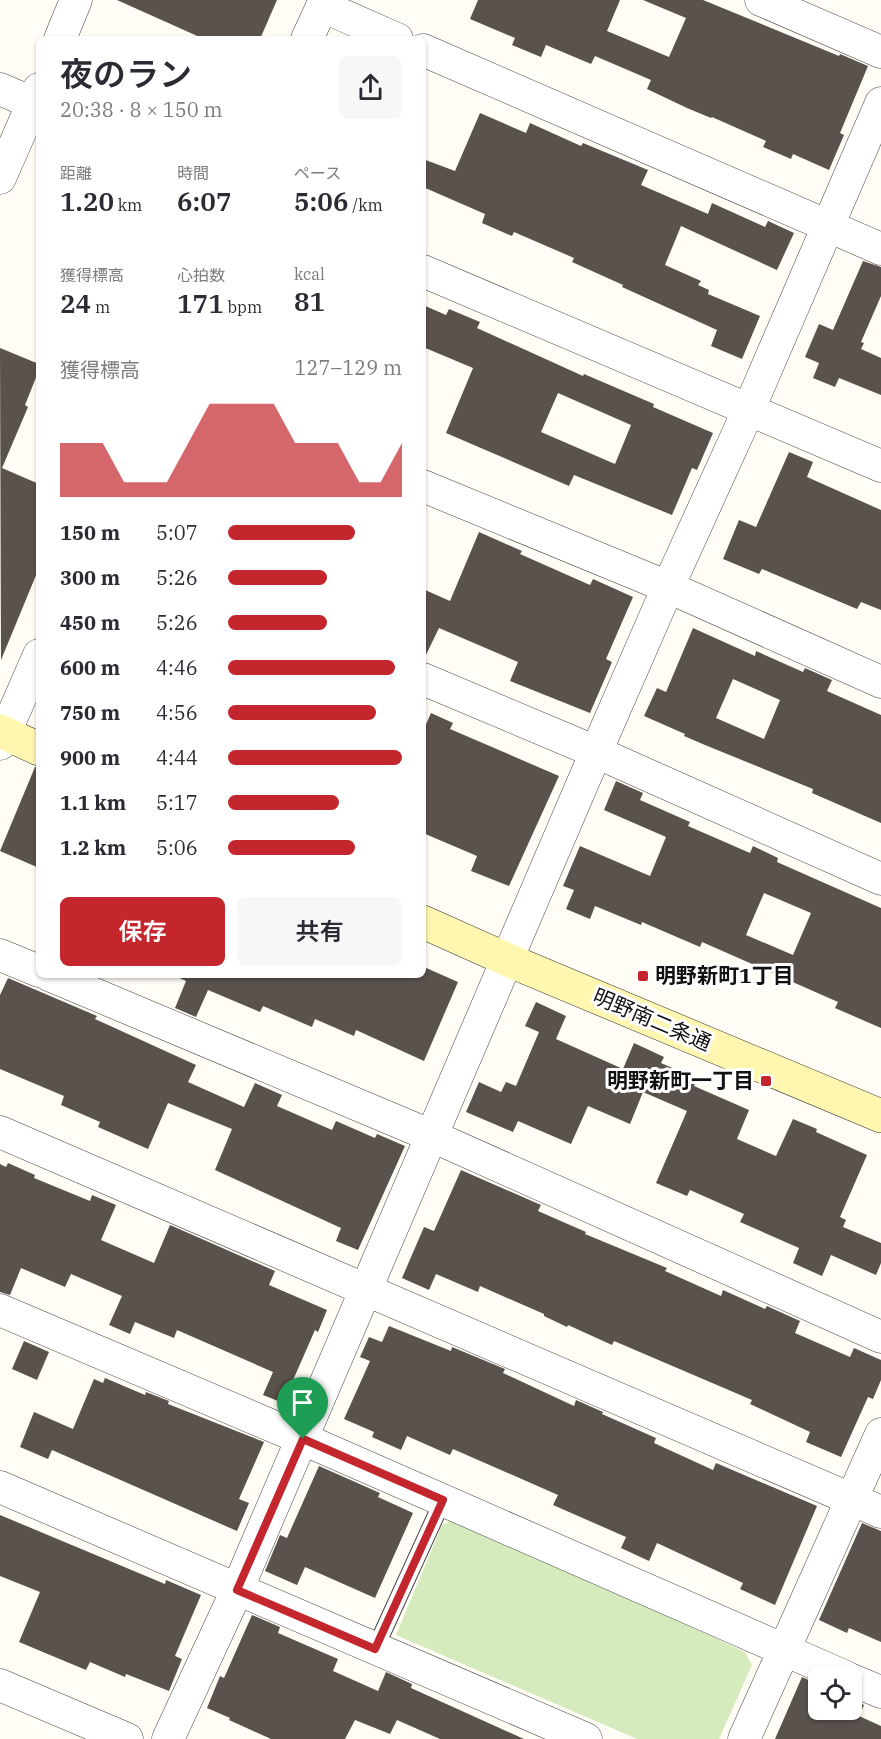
<!DOCTYPE html>
<html lang="ja">
<meta charset="utf-8">
<style>
:root{--surface:#fff;--page:#f7f7f7;--text:#2b2b33;--muted:#7c7c81;--accent:#c4262e}
body{margin:0;font-family:"IBM Plex Serif","Noto Sans JP",serif;background:var(--page);color:var(--text);height:100vh;display:flex;flex-direction:column;font-size:22px;white-space:nowrap}
*{box-sizing:border-box;margin:0}
p{font-size:20px;color:var(--muted)}
.icon{flex:none;width:33px;height:33px;fill:none;stroke:currentColor;stroke-width:2;stroke-linecap:round;stroke-linejoin:round}
.map{position:relative;flex:1;overflow:hidden}
.side{position:absolute;left:36px;top:36px;width:390px;height:942px;display:flex;flex-direction:column;background:var(--surface);border-radius:9px;box-shadow:0 2px 4px #0004}
.side>*{flex:none}
.fabs{position:absolute;left:808px;top:1666px;display:grid;gap:12px}
.fabs a{display:grid;place-items:center;width:54px;height:54px;border-radius:9px;background:var(--surface);box-shadow:0 2px 4px #0004;font-size:30px}
.pin{position:absolute;display:grid;place-items:center;width:51px;height:51px;color:#fff;margin:-62px -26px;border-radius:50% 50% 50% 0;rotate:-45deg;box-shadow:0 0 6px #0007}
.pin .icon{rotate:45deg}
.round{display:grid;place-items:center;flex:none;width:63px;height:63px;border-radius:9px;background:var(--page)}
.head{display:flex;align-items:center;justify-content:space-between;height:102px;padding:0 24px}
h1{font-size:33px;font-weight:600;line-height:45px}
.metrics{display:grid;grid-template-columns:repeat(3,1fr);gap:9px;height:102px;padding:6px 24px}
.metrics div{display:grid;align-content:center}
.metrics b{font-size:26px;font-weight:600}
.metrics small{font-size:16px;font-weight:400}
.metrics p{font-size:16px}
.chart{height:168px;padding:12px 24px}
.chart p{display:flex;justify-content:space-between}
.chart svg{width:100%;height:108px;margin-top:6px;fill:var(--accent);opacity:.7}
.button{display:flex;gap:12px;margin-top:auto;padding:12px 24px}
.button a{flex:1;height:69px;border-radius:9px;background:var(--accent);color:#fff;font-size:24px;font-weight:600;line-height:69px;text-align:center}
.button a+a{background:var(--page);color:var(--text)}
ul{padding:0 24px;list-style:none;font-size:20px}
li{display:grid;grid-template-columns:96px 72px 1fr;align-items:center;height:45px}
li i{height:15px;border-radius:8px;background:var(--accent)}
.map>svg:first-child{display:block}
.green{fill:#d5ebbd}
.building{fill:#5a524d;fill-rule:evenodd}
.lines{fill:none;stroke-linecap:round;stroke-linejoin:round}
.lane-casing{stroke:#444;stroke-width:18}
.street-casing{stroke:#444;stroke-width:33}
.secondary-casing{stroke:#333;stroke-width:34}
.lane{stroke:#fff;stroke-width:16}
.street{stroke:#fff;stroke-width:32}
.secondary{stroke:#fff6b0;stroke-width:33}
.route-casing{stroke:#fff;stroke-width:12}
.route{stroke:#c4262e;stroke-width:8}
.poi-dot{fill:#c4262e;stroke:#fff;stroke-width:2}
.labels{text-anchor:middle;stroke-width:6;stroke-linejoin:round;paint-order:stroke}
.poi-label{font-size:21px;font-weight:bold;fill:#111;stroke:#fff;text-anchor:start}
.street-label{font-size:21px;fill:#111;stroke:#fff}
</style>
<div class="map">
<svg width="881" height="1739" viewBox="0 0 881 1739">
<rect width="100%" height="100%" fill="#fffdf5"/>
<path class="green" d="M455 1518 745 1652 752 1665 719 1739H637L396 1635 442 1525Z"/>
<g class="building">
<path d="M117 0H277L260 39H204Z"/>
<path d="M478 0H620L607 31 669 57 686 18 643 0H703L839 56 840 54 868 66 840 133 844 135 829 170 793 154 791 159 763 147 766 141 712 117 711 118 687 108 647 89 651 80 595 56 591 64 546 45 541 57 512 45 515 38 470 19Z"/>
<path d="M480 113 526 133 530 123 581 146 583 143 648 170 641 185 708 214 712 203 765 227 768 221 794 233 777 270 681 226 665 265 701 281 698 285 709 290 708 294 760 316 742 359 711 346 717 330 622 287 623 285 572 262 574 258 514 232 512 236 482 223 485 214 423 187V159L455 171Z"/>
<path d="M863 261 881 267V296L861 342 864 343 861 349 881 358V395L839 378 835 387 813 378 819 363 805 357 819 324 833 330Z"/>
<path d="M423 305 446 315 449 309 480 322 477 328 583 376 584 374 654 404 653 407 713 433 697 470 692 468 672 515 574 475 569 486 446 433 473 368 423 347ZM558 393 631 425 615 464 541 432Z"/>
<path d="M0 348 39 364V370L25 405 28 407 2 468 39 484V568L1 660Z"/>
<path d="M789 452 813 462 807 477 881 510V610L861 602 857 609 762 569 759 574 723 559 739 520 756 527Z"/>
<path d="M479 532 522 551 520 554 590 585 593 579 633 597 606 659 612 662 590 713 510 681 518 662 439 628 423 661V589L450 601Z"/>
<path d="M693 628 755 656 756 651 803 672 805 668 832 680 827 691 881 715V823L812 793 813 789 705 745 684 736 685 734 644 716 657 688 666 692ZM733 679 780 700 764 739 716 718Z"/>
<path d="M431 713 453 723 450 729 559 776 509 886 471 871 477 856 423 833V731Z"/>
<path d="M35 767H39V868L0 851Z"/>
<path d="M616 781 643 793 640 800 690 822 688 826 750 853 753 846 778 858 777 862 881 908V1028L835 1008 838 1002 702 942 700 947 642 922 641 925 595 906 590 919 566 909 574 890 563 886 580 846 650 876 666 837 604 810ZM764 893 811 913 793 955 746 935Z"/>
<path d="M424 967 458 982 424 1061 356 1030 354 1036 315 1019 312 1027 263 1006 260 1012 208 990 196 1017 175 1008 186 981 173 975H423Z"/>
<path d="M8 978 97 1016 95 1019 196 1065 188 1082 244 1107 255 1083 282 1095 277 1106 332 1130 336 1121 375 1138 377 1134 405 1146 358 1250 336 1241 341 1228 215 1170 232 1129 168 1103 148 1149 98 1127 100 1122 61 1105 64 1096 0 1069V995Z"/>
<path d="M536 1002 566 1016 556 1039 623 1069 634 1043 664 1057 661 1063 697 1079 694 1086 749 1110 737 1139 776 1156 793 1119 817 1129 816 1132 867 1155 840 1217 846 1220 843 1227 881 1243V1263L876 1275 831 1255 822 1276 793 1263 799 1248 740 1222 744 1214 690 1190 687 1196 656 1183 687 1111 643 1092 630 1124 588 1106 571 1144 518 1121 513 1132 466 1112 479 1082 501 1092 506 1082 516 1086 539 1032 525 1026Z"/>
<path d="M8 1163 35 1175 34 1178 90 1201 92 1195 116 1205 101 1240 154 1263 170 1225 275 1271 269 1285 327 1310 318 1332 315 1330 283 1403 263 1395 273 1372 177 1330 174 1338 135 1322 130 1334 109 1325 122 1296 71 1274 65 1287 21 1268 10 1295 0 1292V1164L6 1167Z"/>
<path d="M461 1170 541 1205 538 1211 586 1232 585 1234 667 1268 665 1271 721 1296 723 1290 765 1309 767 1306 800 1321 795 1333 850 1357 854 1348 881 1360V1380L873 1399 868 1397 841 1457 806 1442 810 1432 750 1404 752 1400 614 1341 612 1345 568 1325 567 1327 544 1316V1314L480 1286 478 1292 436 1274 429 1290 402 1278 424 1227 434 1231Z"/>
<path d="M389 1326 451 1351 452 1347 505 1369 503 1373 574 1406 576 1400 603 1412 602 1414 656 1438 654 1443 713 1470 716 1463 817 1506 775 1605 740 1589 743 1583 657 1543 649 1561 621 1548 626 1537 553 1505 558 1495 453 1449 450 1455 407 1436 401 1450 372 1437 374 1432 344 1419 370 1361 360 1357 369 1337 382 1342Z"/>
<path d="M24 1341 49 1352 37 1380 12 1369Z"/>
<path d="M105 1378 145 1395 146 1392 169 1401 168 1404 264 1442 239 1499 249 1503 237 1531 52 1450 48 1459 20 1447 34 1412 73 1429 94 1379 103 1383Z"/>
<path d="M319 1466 380 1493 378 1497 413 1513 375 1598 305 1567 297 1585 265 1571 280 1535 287 1538Z"/>
<path d="M0 1515 165 1584 166 1580 201 1595 175 1656 182 1659 169 1691 126 1674 125 1677 90 1662 86 1670 19 1642 40 1592 0 1576Z"/>
<path d="M862 1523 881 1531V1642L849 1628 847 1633 819 1620Z"/>
<path d="M252 1615 280 1627 278 1633 338 1659 333 1671 378 1691 386 1672 412 1684 411 1688 524 1739H440L397 1720 390 1734 355 1720 345 1739H271L229 1720 230 1718 207 1708 220 1676 224 1678Z"/>
<path d="M802 1677 819 1685V1710H852V1700L864 1705 859 1716 881 1726V1739H775Z"/>
</g>
<g class="lines">
<g class="lane-casing">
<path id="lane" d="M375 1649 443 1500"/>
</g>
<g class="street-casing">
<g id="street">
<path d="M761 0 881 52"/>
<path d="M322 6 397 39"/>
<path d="M60 39 76 0"/>
<path d="M307 39 325 0"/>
<path d="M423 50 881 249"/>
<path d="M0 89 39 106"/>
<path d="M0 178 39 89"/>
<path d="M423 271 881 466"/>
<path d="M423 486 668 587 881 682"/>
<path d="M423 679 596 752 881 879"/>
<path d="M0 744 39 655"/>
<path d="M0 955 39 971"/>
<path d="M49 975 432 1136 881 1337"/>
<path d="M0 1132 881 1512"/>
<path d="M0 1310 303 1439 846 1677"/>
<path d="M0 1487 586 1739"/>
<path d="M852 1680 881 1692"/>
<path d="M0 1685 127 1739"/>
<path d="M168 1739 237 1590 596 752 668 587 749 409 881 103"/>
<path d="M744 1739 881 1434"/>
</g>
</g>
<g class="secondary-casing">
<g id="secondary">
<path d="M0 731 39 749"/>
<path d="M423 922 508 960 881 1116"/>
</g>
</g>
<use href="#lane" class="lane"/>
<use href="#street" class="street"/>
<use href="#secondary" class="secondary"/>
</g>
<g class="lines">
<g class="route-casing">
<path id="route" d="M303 1439 443 1500 375 1649 237 1590Z"/>
</g>
<use href="#route" class="route"/>
</g>
<g class="poi-dot">
<rect x="637" y="970" width="12" height="12" rx="3"/>
<rect x="760" y="1075" width="12" height="12" rx="3"/>
</g>
<g class="labels">
<g class="poi-label">
<text x="655" y="983">明野新町1丁目</text>
<text x="754" y="1088" text-anchor="end">明野新町一丁目</text>
</g>
<g class="street-label">
<text transform="translate(652 1020) rotate(23)" y="7">明野南二条通</text>
</g>
</g>
</svg>
<div class="fabs">
<a><svg class="icon" aria-label="locate" viewBox="0 0 24 24"><circle cx="12" cy="12" r="6"/><path d="M12 2v4M12 18v4M2 12h4M18 12h4"/></svg></a>
</div>
<div class="pin" style="left:303px;top:1439px;background:#1e9e55"><svg class="icon" aria-label="arrive" viewBox="0 0 24 24"><path d="M6 21V4h12l-3 4 3 4H6"/></svg></div>
<section class="side">
<div class="head"><div><h1>夜のラン</h1><p>20:38 · 8 × 150 m</p></div><a class="round"><svg class="icon" aria-label="share" viewBox="0 0 24 24"><path d="M12 15V3M7 8l5-5 5 5M5 13v7h14v-7"/></svg></a></div>
<div class="metrics">
<div><p>距離</p><b>1.20<small> km</small></b></div>
<div><p>時間</p><b>6:07</b></div>
<div><p>ペース</p><b>5:06<small> /km</small></b></div>
</div>
<div class="metrics">
<div><p>獲得標高</p><b>24<small> m</small></b></div>
<div><p>心拍数</p><b>171<small> bpm</small></b></div>
<div><p>kcal</p><b>81</b></div>
</div>
<div class="chart"><p><span>獲得標高</span>127–129 m</p>
<svg viewBox="0 0 160 44" preserveAspectRatio="none"><path d="M0 44V22L10 22L20 22L30 38L40 38L50 38L60 22L70 6L80 6L90 6L100 6L110 22L120 22L130 22L140 38L150 38L160 22V44z"/></svg>
</div>
<ul>
<li><b>150 m</b>5:07<i style="width:73%"></i></li>
<li><b>300 m</b>5:26<i style="width:57%"></i></li>
<li><b>450 m</b>5:26<i style="width:57%"></i></li>
<li><b>600 m</b>4:46<i style="width:96%"></i></li>
<li><b>750 m</b>4:56<i style="width:85%"></i></li>
<li><b>900 m</b>4:44<i style="width:100%"></i></li>
<li><b>1.1 km</b>5:17<i style="width:64%"></i></li>
<li><b>1.2 km</b>5:06<i style="width:73%"></i></li>
</ul>
<div class="button"><a>保存</a><a>共有</a></div>
</section>
</div>
